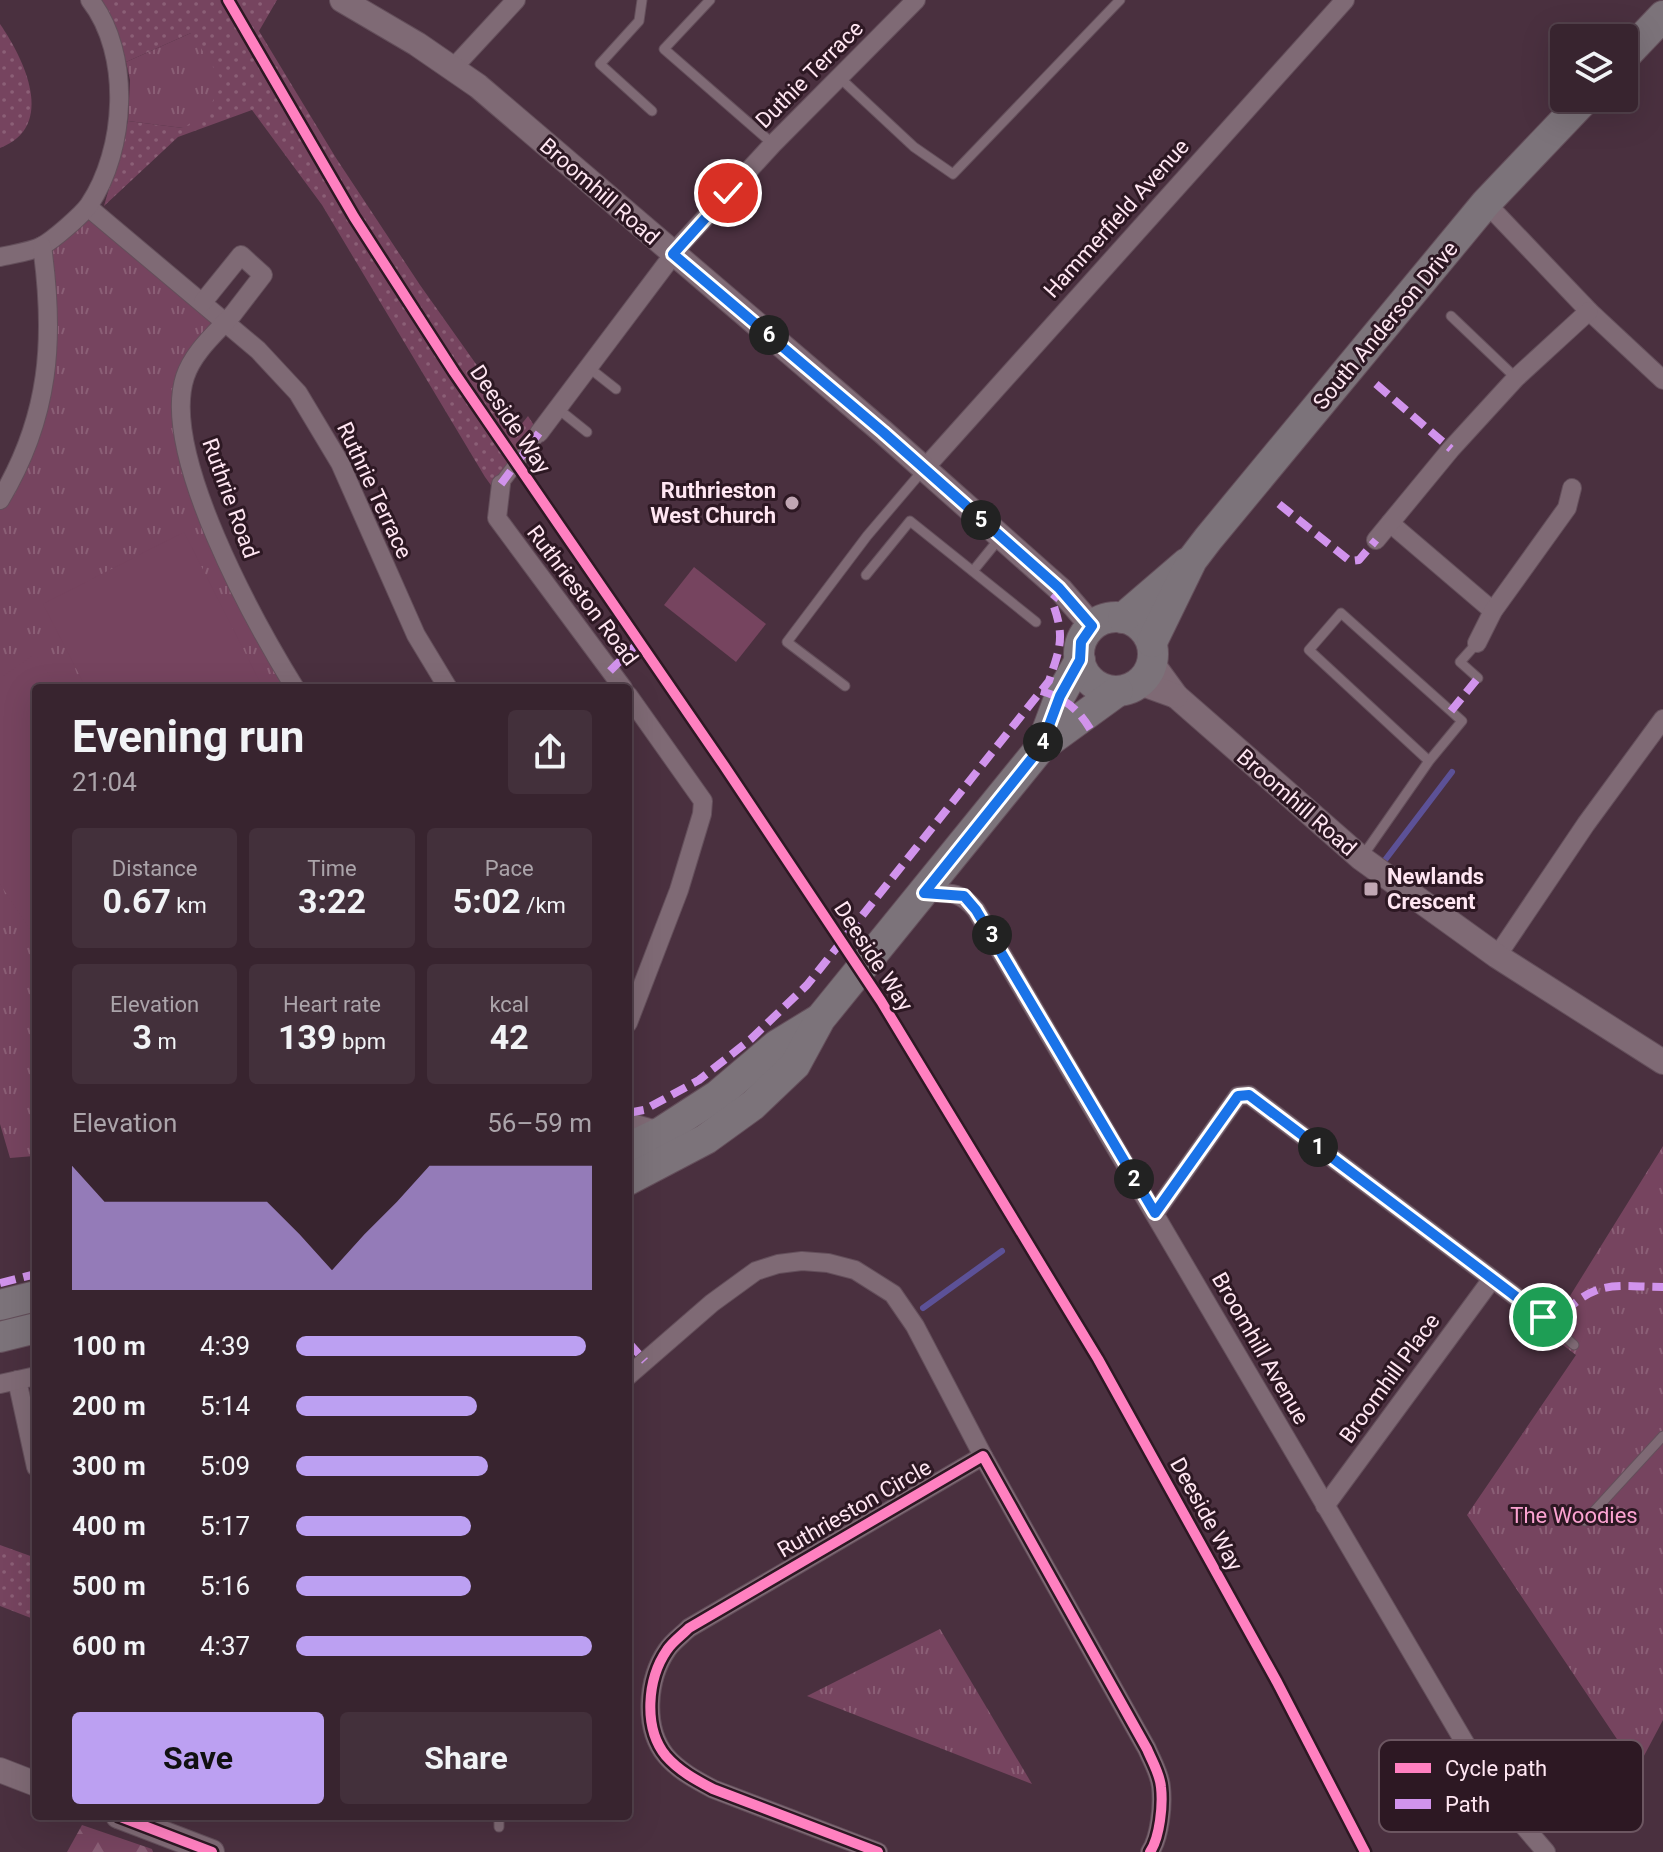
<!DOCTYPE html>
<meta charset="utf-8">
<style>
:root{--surface:#38242f;--page:#43303b;--text:#f1f3f6;--muted:#aba4aa;--line:#52414b;--accent:#bca0f2}
body{margin:0;font-family:Roboto,sans-serif;background:var(--page);color:var(--text);height:100vh;display:flex;flex-direction:column;font-size:30px;white-space:nowrap}
*{box-sizing:border-box;margin:0}
p{font-size:26px;color:var(--muted)}
.icon{flex:none;width:44px;height:44px;fill:none;stroke:currentColor;stroke-width:2;stroke-linecap:round;stroke-linejoin:round}
.map{position:relative;flex:1;overflow:hidden}
.sheet{position:absolute;left:32px;top:684px;width:600px;height:1136px;display:flex;flex-direction:column;background:var(--surface);border-radius:8px;box-shadow:0 8px 32px #0002,0 0 0 2px var(--line)}
.sheet>*{flex:none}
.buttons{position:absolute;left:1550px;top:24px;display:grid;gap:16px}
.buttons a{display:grid;place-items:center;width:88px;height:88px;border-radius:8px;background:var(--surface);box-shadow:0 8px 32px #0002,0 0 0 2px var(--line);font-size:40px}
.pin{position:absolute;display:grid;place-items:center;width:68px;height:68px;color:#fff;margin:-34px;border:4px solid #fff;border-radius:50%;box-shadow:0 2px 8px #0007}
.km{position:absolute;width:40px;height:40px;margin:-20px;border-radius:50%;background:#222;color:#fff;font-size:22px;line-height:40px;text-align:center}
.round{display:grid;place-items:center;flex:none;width:84px;height:84px;border-radius:8px;background:var(--page)}
.headline{display:flex;align-items:center;justify-content:space-between;height:136px;padding:0 40px}
h1{font-size:44px;font-weight:700;line-height:60px}
.figures{display:grid;grid-template-columns:repeat(3,1fr);gap:12px;height:136px;padding:8px 40px}
.figures div{display:grid;align-content:center;border-radius:8px;background:var(--page);text-align:center}
.figures b{font-size:34px;font-weight:700}
.figures small{font-size:22px;font-weight:400}
.figures p{font-size:22px}
.chart{height:224px;padding:16px 40px}
.chart p{display:flex;justify-content:space-between}
.chart svg{width:100%;height:144px;margin-top:8px;fill:var(--accent);opacity:.7}
.primary-button{display:flex;gap:16px;margin-top:auto;padding:16px 40px}
.primary-button a{flex:1;height:92px;border-radius:8px;background:var(--accent);color:#111;font-size:32px;font-weight:700;line-height:92px;text-align:center}
.primary-button a+a{background:var(--page);color:var(--text)}
ul{padding:0 40px;list-style:none;font-size:26px}
li{display:grid;grid-template-columns:128px 96px 1fr;align-items:center;height:60px}
li i{height:20px;border-radius:10px;background:var(--accent)}
.map>svg:first-child{display:block}
.grass{fill:url(#grass-dots)}
.forest{fill:url(#forest-firs)}
.park{fill:url(#park-tufts)}
.pitch{fill:#76445f}
.lines{fill:none;stroke-linecap:round;stroke-linejoin:round}
.stream{stroke:#5c5197;stroke-width:6}
.service-casing{stroke:#644f5b;stroke-width:11}
.pedestrian-casing{stroke:#644f5b;stroke-width:16}
.minor-casing{stroke:#644f5b;stroke-width:20}
.tertiary-casing{stroke:#644f5b;stroke-width:26}
.primary-casing{stroke:#644f5b;stroke-width:32}
.service{stroke:#7f6a75;stroke-width:9}
.pedestrian{stroke:#7f6a75;stroke-width:14}
.minor{stroke:#7f6a75;stroke-width:18}
.tertiary{stroke:#7f6a75;stroke-width:24}
.primary{stroke:#7c737a;stroke-width:30}
.quiet{stroke:#d193ec;stroke-width:8;stroke-dasharray:16 8;stroke-linecap:butt}
.cycleway-casing{stroke:#2d1823;stroke-width:15}
.cycleway{stroke:#ff80c0;stroke-width:10}
.route-casing{stroke:#fff;stroke-width:16}
.route{stroke:#1a73e8;stroke-width:10}
.poi-dot{fill:#c0a6b3;stroke:#2d1823;stroke-width:3}
.labels{text-anchor:middle;stroke-width:6;stroke-linejoin:round;paint-order:stroke}
.street-label{font-size:22px;fill:#ffe6f2;stroke:#2d1823}
.poi-label{font-size:22px;font-weight:bold;fill:#ffe6f2;stroke:#2d1823;text-anchor:end}
.park-label{font-size:22px;fill:#fca3d2;stroke:#2d1823}
.key{fill:#2d1823;stroke:#6c5661;stroke-width:2}
.key-label{font-size:22px;fill:#ffe6f2}
</style>
<div class="map">
<svg width="1663" height="1852" viewBox="0 0 1663 1852">
<defs>
<pattern id="grass-dots" width="8" height="8" patternUnits="userSpaceOnUse" patternTransform="scale(2)"><rect width="8" height="8" fill="#76445f"/><path d="M2 2h.1M6 6h.1" fill="none" stroke="#8b5f76" stroke-width="1.8" stroke-linecap="round"/></pattern>
<pattern id="forest-firs" width="22" height="20" patternUnits="userSpaceOnUse" patternTransform="scale(2)"><rect width="22" height="20" fill="#76445f"/><path d="M5 1l3.5 6h-7zM16 11l3.5 6h-7z" fill="#8b5f76"/></pattern>
<pattern id="park-tufts" width="24" height="20" patternUnits="userSpaceOnUse" patternTransform="scale(2)"><rect width="24" height="20" fill="#76445f"/><path d="M3 7l-1-3M5 7V3M7 7l1-3M15 17l-1-3M17 17v-4M19 17l1-3" fill="none" stroke="#8b5f76"/></pattern>
</defs>
<rect width="100%" height="100%" fill="#4a303f"/>
<g class="grass">
<path d="M102 0H277L259 31 336 158 420 285 520 426 528 416 539 433 498 495 485 477 322 205 252 110 178 137 104 206 128 121 183 128 191 33 126 62 122 45Z"/>
<path d="M0 24C24 59 57 126 0 148Z"/>
<path d="M0 1545 36 1558V1620L0 1606Z"/>
</g>
<path class="forest" d="M82 1825 152 1849 153 1852H67Z"/>
<g class="park">
<path d="M191 33 223 82 207 112 183 128 128 121 130 80 126 62Z"/>
<path d="M88 207 225 321 181 399 206 511 295 688H36V1161L34 1156 10 1158 0 1124V500L37 422 42 246Z"/>
<path d="M1663 1146V1720L1637 1769 1467 1515 1576 1355 1547 1333Z"/>
<path d="M940 1629 1032 1784 807 1696Z"/>
</g>
<g class="pitch">
<path d="M184 532 263 688H86L43 604Z"/>
<path d="M694 567 766 624 736 662 664 605Z"/>
<path d="M35 654 58 688H36V938L0 884V678Z"/>
</g>
<g class="lines">
<g class="stream">
<path d="M1382 864 1452 772"/>
<path d="M923 1308 1002 1251"/>
</g>
<g class="service-casing">
<g id="service">
<path d="M642 0 639 21 600 64 652 111"/>
<path d="M710 0 664 49 773 144"/>
<path d="M840 78 914 147 953 174 1120 0"/>
<path d="M1451 316 1516 378"/>
<path d="M588 367 616 389"/>
<path d="M557 408 587 432"/>
<path d="M973 571 999 539"/>
<path d="M866 575 910 521 1036 622"/>
<path d="M1477 643 1460 662 1478 678"/>
<path d="M845 686 787 642 867 536 924 469"/>
<path d="M1362 857 1429 761 1462 721 1341 613 1309 650 1429 761"/>
<path d="M1543 1317 1574 1345"/>
<path d="M1585 1521 1663 1436"/>
<path d="M499 1816V1827"/>
</g>
</g>
<g class="pedestrian-casing">
<path id="pedestrian" d="M501 484 539 433"/>
</g>
<g class="minor-casing">
<g id="minor">
<path d="M454 67 516 0"/>
<path d="M1486 203 1589 311 1663 380"/>
<path d="M88 207 258 350 298 393 340 463 416 635 448 688"/>
<path d="M0 257C13 254 30 252 42 246 53 240 82 215 89 205 126 150 132 54 90 0"/>
<path d="M203 302 241 255 263 275C253 288 243 301 233 314 216 333 193 352 185 377 160 453 255 623 295 688"/>
<path d="M539 433 682 243 773 144 916 0"/>
<path d="M924 469 1345 0"/>
<path d="M501 484 497 518 623 688"/>
<path d="M0 500C50 417 55 339 42 246"/>
<path d="M1390 523 1493 611"/>
<path d="M1376 540 1451 449 1516 378 1589 311"/>
<path d="M1477 643 1493 611 1567 508 1572 488"/>
<path d="M628 695 703 801 702 814 679 890 628 1023"/>
<path d="M924 893C949 893 959 890 976 910L1492 1789 1546 1852"/>
<path d="M1497 956 1586 824 1663 719"/>
<path d="M628 1122 660 1131"/>
<path d="M1155 1213 1238 1096 1249 1095 1543 1317"/>
<path d="M628 1376 712 1303 756 1271 778 1264 802 1261 828 1263 855 1270 893 1294 915 1326 983 1456"/>
<path d="M17 1380 36 1467"/>
<path d="M0 1384 36 1376"/>
<path d="M1325 1506 1492 1279"/>
<path d="M878 1852 713 1789C696 1780 679 1771 666 1756 643 1728 647 1679 667 1650 672 1642 682 1635 689 1628L983 1456 1147 1749C1152 1761 1160 1774 1161 1787 1163 1805 1160 1837 1150 1852"/>
</g>
</g>
<g class="tertiary-casing">
<g id="tertiary">
<path d="M342 0 417 44 478 86 883 432 1061 590 1092 626"/>
<path d="M1152 663 1176 696 1361 858 1497 956 1663 1062"/>
<path d="M1140 683 1176 696"/>
<path d="M0 1770 36 1784"/>
<path d="M118 1816 212 1852"/>
</g>
</g>
<g class="primary-casing">
<g id="primary">
<path d="M1624 57 1663 16"/>
<circle cx="1116" cy="654" r="37"/>
<path d="M1123 618 1187 563"/>
<path d="M1152 642 1192 560 1208 539 1486 203 1586 98"/>
<path d="M1041 747 1060 696 1080 660"/>
<path d="M628 1148 661 1132 718 1095 777 1045 818 1020"/>
<path d="M628 1180 706 1139 753 1105 795 1065 820 1019 1041 747 1118 691"/>
<path d="M0 1305 36 1296"/>
<path d="M0 1337 36 1328"/>
</g>
</g>
<use href="#service" class="service"/>
<use href="#pedestrian" class="pedestrian"/>
<use href="#minor" class="minor"/>
<use href="#tertiary" class="tertiary"/>
<use href="#primary" class="primary"/>
<g class="quiet">
<path d="M1376 384 1451 449"/>
<path d="M501 484 539 433"/>
<path d="M1279 504 1350 561 1359 560 1376 540"/>
<path d="M610 671 639 642"/>
<path d="M1041 691C1066 698 1079 710 1092 732"/>
<path d="M1451 711 1478 678"/>
<path d="M628 1113 644 1110 699 1080 751 1039 807 985 1049 681C1061 645 1065 637 1052 601L1061 590"/>
<path d="M0 1283 36 1274"/>
<path d="M1543 1317 1554 1312 1562 1315C1598 1278 1616 1287 1663 1287"/>
<path d="M628 1342 645 1361"/>
</g>
<g class="cycleway-casing">
<g id="cycleway">
<path d="M228 0 354 217 454 372 723 764 881 1001 1098 1359 1277 1682 1365 1852"/>
<path d="M118 1816 212 1852"/>
<path d="M878 1852 713 1789C696 1780 679 1771 666 1756 643 1728 647 1679 667 1650 672 1642 682 1635 689 1628L983 1456 1147 1749C1152 1761 1160 1774 1161 1787 1163 1805 1160 1837 1150 1852"/>
</g>
</g>
<use href="#cycleway" class="cycleway"/>
</g>
<g class="lines">
<g class="route-casing">
<path id="route" d="M728 193 673 254 883 432 1059 588 1092 626 1081 642 1080 660 1060 696 1041 747 924 893 964 896 976 910 1155 1213 1238 1096 1249 1095 1543 1317"/>
</g>
<use href="#route" class="route"/>
</g>
<g class="poi-dot">
<circle cx="792" cy="503" r="8"/>
<rect x="1363" y="881" width="16" height="16" rx="4"/>
</g>
<g class="labels">
<g class="street-label">
<text transform="translate(809 74) rotate(-45)" y="8">Duthie Terrace</text>
<text transform="translate(600 191) rotate(41)" y="8">Broomhill Road</text>
<text transform="translate(1116 218) rotate(-48)" y="8">Hammerfield Avenue</text>
<text transform="translate(1385 325) rotate(-50)" y="8">South Anderson Drive</text>
<text transform="translate(511 419) rotate(56)" y="8">Deeside Way</text>
<text transform="translate(375 490) rotate(65)" y="8">Ruthrie Terrace</text>
<text transform="translate(231 498) rotate(70)" y="8">Ruthrie Road</text>
<text transform="translate(583 595) rotate(53)" y="8">Ruthrieston Road</text>
<text transform="translate(1297 802) rotate(41)" y="8">Broomhill Road</text>
<text transform="translate(874 956) rotate(57)" y="8">Deeside Way</text>
<text transform="translate(1261 1348) rotate(60)" y="8">Broomhill Avenue</text>
<text transform="translate(1389 1378) rotate(-54)" y="8">Broomhill Place</text>
<text transform="translate(854 1508) rotate(-30)" y="8">Ruthrieston Circle</text>
<text transform="translate(1207 1514) rotate(61)" y="8">Deeside Way</text>
</g>
<g class="poi-label">
<text x="776" y="498">Ruthrieston<tspan x="776" dy="25">West Church</tspan></text>
<text x="1387" y="884" text-anchor="start">Newlands<tspan x="1387" dy="25">Crescent</tspan></text>
</g>
<g class="park-label">
<text x="1574" y="1523">The Woodies</text>
</g>
</g>
<rect x="1379" y="1740" width="264" height="92" rx="12" class="key"/>
<rect x="1395" y="1763" width="36" height="10" fill="#ff80c0"/>
<rect x="1395" y="1799" width="36" height="10" fill="#d193ec"/>
<g class="key-label">
<text x="1445" y="1776">Cycle path</text>
<text x="1445" y="1812">Path</text>
</g>
</svg>
<div class="buttons">
<a><svg class="icon" aria-label="layers" viewBox="0 0 24 24"><path d="M12 4l9 5-9 5-9-5zM3 14l9 5 9-5"/></svg></a>
</div>
<div class="pin" style="left:1543px;top:1317px;background:#1e9e55"><svg class="icon" aria-label="arrive" viewBox="0 0 24 24"><path d="M6 21V4h12l-3 4 3 4H6"/></svg></div>
<div class="pin" style="left:728px;top:193px;background:#d93025"><svg class="icon" aria-label="check" viewBox="0 0 24 24"><path d="M5 12l5 5 9-10"/></svg></div>
<b class="km" style="left:1318px;top:1147px">1</b>
<b class="km" style="left:1134px;top:1179px">2</b>
<b class="km" style="left:992px;top:935px">3</b>
<b class="km" style="left:1043px;top:742px">4</b>
<b class="km" style="left:981px;top:520px">5</b>
<b class="km" style="left:769px;top:335px">6</b>
<section class="sheet">
<div class="headline"><div><h1>Evening run</h1><p>21:04</p></div><a class="round"><svg class="icon" aria-label="share" viewBox="0 0 24 24"><path d="M12 15V3M7 8l5-5 5 5M5 13v7h14v-7"/></svg></a></div>
<div class="figures">
<div><p>Distance</p><b>0.67<small> km</small></b></div>
<div><p>Time</p><b>3:22</b></div>
<div><p>Pace</p><b>5:02<small> /km</small></b></div>
</div>
<div class="figures">
<div><p>Elevation</p><b>3<small> m</small></b></div>
<div><p>Heart rate</p><b>139<small> bpm</small></b></div>
<div><p>kcal</p><b>42</b></div>
</div>
<div class="chart"><p><span>Elevation</span>56–59 m</p>
<svg viewBox="0 0 160 44" preserveAspectRatio="none"><path d="M0 44V6L10 17L20 17L30 17L40 17L50 17L60 17L70 27L80 38L90 27L100 17L110 6L120 6L130 6L140 6L150 6L160 6V44z"/></svg>
</div>
<ul>
<li><b>100 m</b>4:39<i style="width:98%"></i></li>
<li><b>200 m</b>5:14<i style="width:61%"></i></li>
<li><b>300 m</b>5:09<i style="width:65%"></i></li>
<li><b>400 m</b>5:17<i style="width:59%"></i></li>
<li><b>500 m</b>5:16<i style="width:59%"></i></li>
<li><b>600 m</b>4:37<i style="width:100%"></i></li>
</ul>
<div class="primary-button"><a>Save</a><a>Share</a></div>
</section>
</div>
